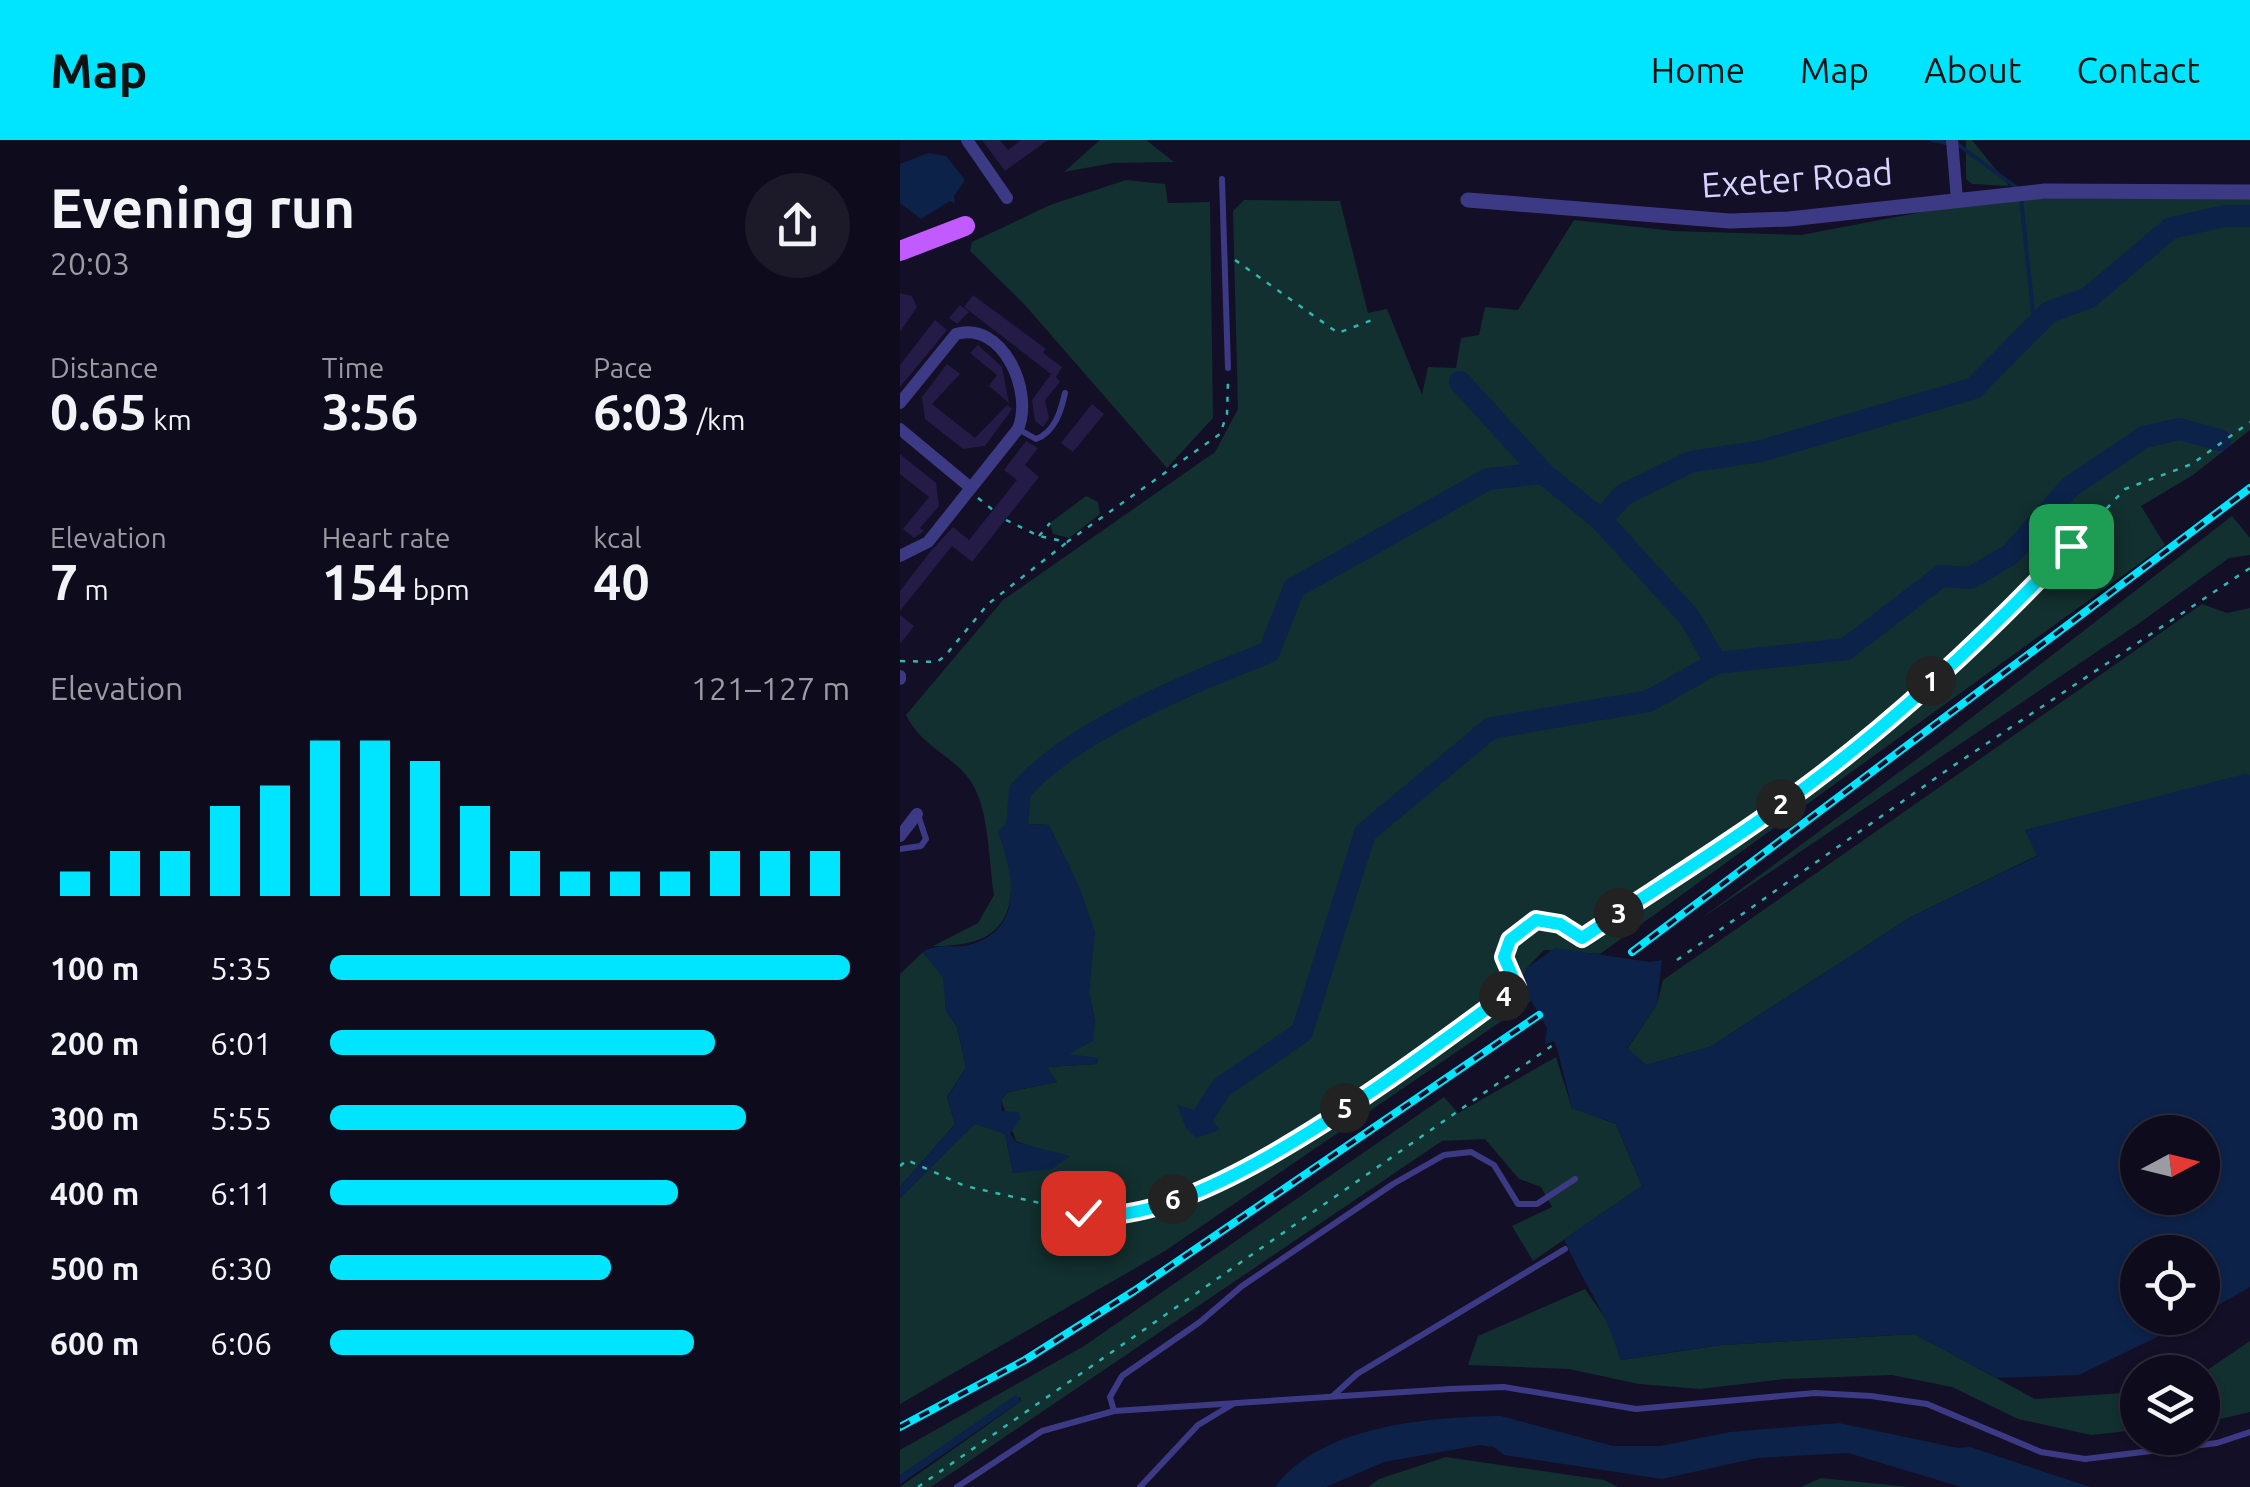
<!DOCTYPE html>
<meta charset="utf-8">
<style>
:root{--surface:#0e0b1c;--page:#1c1929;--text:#f1f3f6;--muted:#9b9ba3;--line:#2e2b3b;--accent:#00e5ff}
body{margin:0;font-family:Ubuntu,sans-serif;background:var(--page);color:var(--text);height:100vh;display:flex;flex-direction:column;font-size:38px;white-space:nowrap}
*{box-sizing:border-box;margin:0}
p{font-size:32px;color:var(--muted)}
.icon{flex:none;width:55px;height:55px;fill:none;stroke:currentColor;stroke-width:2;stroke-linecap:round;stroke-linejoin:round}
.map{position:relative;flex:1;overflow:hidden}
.side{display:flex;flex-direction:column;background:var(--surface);width:900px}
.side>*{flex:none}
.needle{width:65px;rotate:83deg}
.controls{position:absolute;left:1220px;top:975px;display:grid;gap:20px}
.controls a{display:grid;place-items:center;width:100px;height:100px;border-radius:50%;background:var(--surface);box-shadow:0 2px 8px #0004,0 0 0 2px var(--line);font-size:50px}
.pin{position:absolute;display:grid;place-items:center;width:85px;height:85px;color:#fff;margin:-42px;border-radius:20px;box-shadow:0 5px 15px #0006}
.km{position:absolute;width:50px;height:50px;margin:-25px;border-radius:50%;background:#222;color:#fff;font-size:28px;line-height:50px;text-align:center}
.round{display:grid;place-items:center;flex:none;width:105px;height:105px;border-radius:52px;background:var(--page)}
.head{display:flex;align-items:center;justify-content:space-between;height:170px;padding:0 50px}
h1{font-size:55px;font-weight:700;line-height:75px}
.metrics{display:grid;grid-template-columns:repeat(3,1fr);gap:15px;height:170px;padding:10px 50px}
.metrics div{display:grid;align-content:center}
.metrics b{font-size:50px;font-weight:700}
.metrics small{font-size:28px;font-weight:400}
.metrics p{font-size:28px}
.chart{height:280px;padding:20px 50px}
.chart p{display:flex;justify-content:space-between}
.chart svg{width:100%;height:180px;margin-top:10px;stroke:var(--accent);stroke-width:6}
ul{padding:0 50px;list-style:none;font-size:32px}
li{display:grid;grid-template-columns:160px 120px 1fr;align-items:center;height:75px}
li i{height:25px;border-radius:12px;background:var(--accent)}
header{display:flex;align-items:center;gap:60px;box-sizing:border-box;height:140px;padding:0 50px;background:var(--accent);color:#111}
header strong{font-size:48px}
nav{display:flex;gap:55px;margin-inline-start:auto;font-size:35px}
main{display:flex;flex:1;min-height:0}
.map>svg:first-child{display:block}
.green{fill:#12302f}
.water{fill:#0c2248;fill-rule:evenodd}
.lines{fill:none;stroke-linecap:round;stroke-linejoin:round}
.stream{stroke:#0c2248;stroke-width:4}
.river{stroke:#0c2248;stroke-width:22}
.building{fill:#241b47}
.path{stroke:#2fb8b0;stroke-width:2.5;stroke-dasharray:5 8;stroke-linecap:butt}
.service{stroke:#3d3a85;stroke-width:6}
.minor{stroke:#3d3a85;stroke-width:12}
.tertiary{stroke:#3d3a85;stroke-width:15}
.primary{stroke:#c25bff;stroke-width:20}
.rail-casing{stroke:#00e5ff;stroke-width:8}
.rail{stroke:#130f26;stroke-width:4;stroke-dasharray:11;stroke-linecap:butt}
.route-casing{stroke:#fff;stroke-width:20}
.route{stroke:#00e5ff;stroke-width:12}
.labels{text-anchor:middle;stroke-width:9;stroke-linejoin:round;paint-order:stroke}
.street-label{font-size:35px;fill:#d9d4ff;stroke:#130f26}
</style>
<header>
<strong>Map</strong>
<nav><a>Home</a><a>Map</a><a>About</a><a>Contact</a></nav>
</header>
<main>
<section class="side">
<div class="head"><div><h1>Evening run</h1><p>20:03</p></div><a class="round"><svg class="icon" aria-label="share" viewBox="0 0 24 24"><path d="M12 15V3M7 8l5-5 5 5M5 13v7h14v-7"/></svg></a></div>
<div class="metrics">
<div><p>Distance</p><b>0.65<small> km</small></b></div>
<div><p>Time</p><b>3:56</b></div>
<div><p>Pace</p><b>6:03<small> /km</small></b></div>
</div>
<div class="metrics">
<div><p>Elevation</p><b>7<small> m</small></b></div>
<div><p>Heart rate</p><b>154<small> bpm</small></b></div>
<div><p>kcal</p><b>40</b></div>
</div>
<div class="chart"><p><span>Elevation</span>121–127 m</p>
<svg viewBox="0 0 160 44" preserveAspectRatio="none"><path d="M5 44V38M15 44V33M25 44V33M35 44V22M45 44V17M55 44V6M65 44V6M75 44V11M85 44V22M95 44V33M105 44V38M115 44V38M125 44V38M135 44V33M145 44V33M155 44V33"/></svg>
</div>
<ul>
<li><b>100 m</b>5:35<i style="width:100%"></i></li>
<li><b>200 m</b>6:01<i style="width:74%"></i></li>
<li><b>300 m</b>5:55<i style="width:80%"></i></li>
<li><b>400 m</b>6:11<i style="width:67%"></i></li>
<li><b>500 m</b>6:30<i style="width:54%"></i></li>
<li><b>600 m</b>6:06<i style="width:70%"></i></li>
</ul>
</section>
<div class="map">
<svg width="1350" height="1347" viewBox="0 0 1350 1347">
<rect width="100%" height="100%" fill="#130f26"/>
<g class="green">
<path d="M200 0H246L274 22 213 23 164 32Z"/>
<path d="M1066 0H1072L1109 46 1072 44 1066 39Z"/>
<path d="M226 40 265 44 268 63 310 62 313 278 267 328 124 164 70 111 72 102 150 65Z"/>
<path d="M1350 57V290L1293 335 1241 366 1265 405 700 814 644 810 627 828 621 843 631 861 265 1111 0 1264V1058L75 983 105 994 113 1033 157 1016 116 1001 101 960 108 952 157 942 146 927 197 924 167 914 195 882 189 852 191 826 149 685 106 683C115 755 124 807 33 806L78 783 94 755C88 719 90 662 66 635 46 612 21 605 6 575L103 460 315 312 338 269 333 71 344 60 440 61 468 173 487 169 522 255 528 227 556 228 561 198 579 195 585 167 618 170 674 80 774 91 901 95 1059 65 1118 59Z"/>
<path d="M186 356 198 362 200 374 169 398 153 394 150 383Z"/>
<path d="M1332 376 1350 398V415L1329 418 1241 482 799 780 1040 602Z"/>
<path d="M1302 464 1327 473 1350 468V635L1125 690 1138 715 1011 777 810 907 746 925 727 909 757 864 763 840Z"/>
<path d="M23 812 44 838 46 871 57 887 66 927 47 957 55 984 0 1047V834Z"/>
<path d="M656 917 672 968 716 984 742 1046 633 1121 612 1086 652 1067 641 1047 619 1039 585 999 542 1001 31 1347H0L121 1261 120 1257 0 1335V1310L184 1206 544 957 558 973Z"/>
<path d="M685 1149 712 1188 721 1220 821 1205 1015 1194 1135 1259 1237 1252V1290L1191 1295 1118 1279 1052 1247 992 1235 885 1239 800 1249 739 1244 669 1229 568 1225 578 1196Z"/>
<path d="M1350 1201V1272L1303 1283V1233Z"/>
<path d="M546 1317 704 1340 718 1347H468L479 1339Z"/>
<path d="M921 1338 1010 1347H901Z"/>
</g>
<g class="water">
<path d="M28 13 46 16 65 40 54 56 55 64 50 61 21 79 0 63V24Z"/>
<path d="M1345 634 1350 635V1147L1303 1174 1302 1112H1238V1178H1296L1179 1235 1097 1238 1014 1194 821 1205 720 1220C709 1175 682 1142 664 1099L742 1046 716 984 672 968 657 908 654 901 645 904 647 888 621 843 627 828 655 808 750 822 762 820 757 864 727 908 746 925 810 907 1011 777 1137 716 1125 690ZM1238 992H1302V1058H1238Z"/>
<path d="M106 683 149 685 179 746 195 792 189 852 195 883 193 901 169 914 199 918 197 924 147 927 157 942 108 952 101 960 102 971 118 972 121 978 110 994 116 1002 170 1016 152 1029 113 1033 105 994 75 984 0 1058V1047L55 984 47 958 66 927 57 887 46 871 43 838 23 812C38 802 53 809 69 805 126 789 113 734 98 692Z"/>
<path d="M277 965 305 973 320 990 296 998 286 988Z"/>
<path d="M116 1255 121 1261 0 1344V1335Z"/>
<path d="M601 1276 713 1306H760L830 1292 939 1283 1058 1308 1070 1307 1190 1347H1061L948 1313 857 1318 762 1339 604 1315 594 1307 580 1305 484 1322 426 1347H375C421 1285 530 1277 601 1276Z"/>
</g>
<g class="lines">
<g class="stream">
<path d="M1032 0 1046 3"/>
<path d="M1056 3 1120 50"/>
<path d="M1121 59 1135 190"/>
</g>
<g class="river">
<path d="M560 242 643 333"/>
<path d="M816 523 790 478 701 380 723 355 790 322 861 311 1074 248 1149 172 1188 158 1271 88 1325 76H1350"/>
<path d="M117 685 120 651C174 590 292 542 369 512L394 448 588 339 643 333 701 380"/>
<path d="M305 973 321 948 402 892 465 693 591 588 749 561 816 523 946 509 1041 436 1070 438 1110 415 1170 347 1244 297 1279 289 1320 300"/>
</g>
</g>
<g class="building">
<path d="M82 0H100L108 10 121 0H148L105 31Z"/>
<path d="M0 153 12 156 17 167 0 192Z"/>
<path d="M73 155 146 209 143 213 162 227 156 237 160 242 145 260 149 278 143 287 135 281 132 260 151 234 64 167Z"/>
<path d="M60 165 69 172 57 184 49 178Z"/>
<path d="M35 180 47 190 0 247V225Z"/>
<path d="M78 205 102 227 109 263 89 246 97 235 70 213Z"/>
<path d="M47 224 60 234 32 264 75 298 107 265 112 269 85 306 63 309 25 279 22 257Z"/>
<path d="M192 264 204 274 173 312 161 303Z"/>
<path d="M126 301 138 308 125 325 139 337 72 422 52 406 0 471V451L30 412 53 387 69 400 117 340 104 330Z"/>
<path d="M0 314 36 343 39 366 20 388 24 391 14 398 3 389 29 357 0 334Z"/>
<path d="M0 475 14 486 0 504Z"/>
</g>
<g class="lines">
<g class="path">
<path d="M335 120 438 193 472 180"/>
<path d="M78 358 93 370"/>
<path d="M106 380 139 396 167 402 320 294 327 274 328 239"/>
<path d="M139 396 150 383"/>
<path d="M0 521 37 522 45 516 88 464 166 403"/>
<path d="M777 820 1050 628 1350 428"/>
<path d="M0 1026 7 1020 65 1046 206 1078C336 1066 510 922 617 847L604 817 610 799 636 781 660 783 682 798 845 690 965 601 1117 463 1225 349 1292 324 1350 282"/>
<path d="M18 1347 653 905"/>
</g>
<g class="service">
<path d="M322 39 328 228"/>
<path d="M118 289 136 299C155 292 161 271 165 253"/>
<path d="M0 709 21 706 26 699 18 675"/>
<path d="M434 1255 457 1234 665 1109"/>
<path d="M214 1271 210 1257 222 1236 300 1182 342 1146 493 1044 544 1015 571 1012 594 1025 618 1064H637L675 1039"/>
<path d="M57 1347 142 1291 214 1271 550 1249 604 1247 736 1269 915 1253 971 1256 1027 1264 1141 1312 1185 1319 1317 1303 1350 1292"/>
<path d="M240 1347 298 1285 333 1264"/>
</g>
<g class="minor">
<path d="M67 0 107 58"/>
<path d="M1052 0 1057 59"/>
<path d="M0 263 56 194C102 180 134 251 118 289L28 402 0 416"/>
<path d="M0 289 71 348"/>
<path d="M0 536V539"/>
<path d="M0 696 17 674"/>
</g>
<path class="tertiary" d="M568 60 830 81 889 79 1145 51 1350 52"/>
<path class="primary" d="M0 111 65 86"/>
<g class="rail-casing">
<g id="rail">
<path d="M732 812 1350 348"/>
<path d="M0 1287 125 1220 234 1151 639 875"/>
</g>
</g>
<use href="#rail" class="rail"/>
</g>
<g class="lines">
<g class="route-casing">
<path id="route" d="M183 1073C294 1097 525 912 617 847L604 817 610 800 636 780 660 784 682 798C758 747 837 699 911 643 1004 573 1091 491 1171 406"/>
</g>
<use href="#route" class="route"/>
</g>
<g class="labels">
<g class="street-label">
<text transform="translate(897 39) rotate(-4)" y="12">Exeter Road</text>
</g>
</g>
</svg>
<div class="controls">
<a><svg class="needle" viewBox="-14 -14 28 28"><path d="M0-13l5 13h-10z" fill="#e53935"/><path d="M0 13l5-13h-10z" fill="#9b9ba3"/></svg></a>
<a><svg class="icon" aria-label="locate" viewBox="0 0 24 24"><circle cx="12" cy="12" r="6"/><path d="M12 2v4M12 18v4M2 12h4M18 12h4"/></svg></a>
<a><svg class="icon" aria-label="layers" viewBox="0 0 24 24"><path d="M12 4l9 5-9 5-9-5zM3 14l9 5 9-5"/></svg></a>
</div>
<div class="pin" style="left:1171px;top:406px;background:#1e9e55"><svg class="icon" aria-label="arrive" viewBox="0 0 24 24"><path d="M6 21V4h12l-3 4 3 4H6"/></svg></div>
<div class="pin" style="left:183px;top:1073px;background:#d93025"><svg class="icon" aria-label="check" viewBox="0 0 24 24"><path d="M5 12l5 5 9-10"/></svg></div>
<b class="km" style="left:1031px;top:541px">1</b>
<b class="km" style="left:881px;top:664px">2</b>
<b class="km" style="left:719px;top:773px">3</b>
<b class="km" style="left:604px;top:856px">4</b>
<b class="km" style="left:445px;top:968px">5</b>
<b class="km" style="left:273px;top:1059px">6</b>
</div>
</main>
